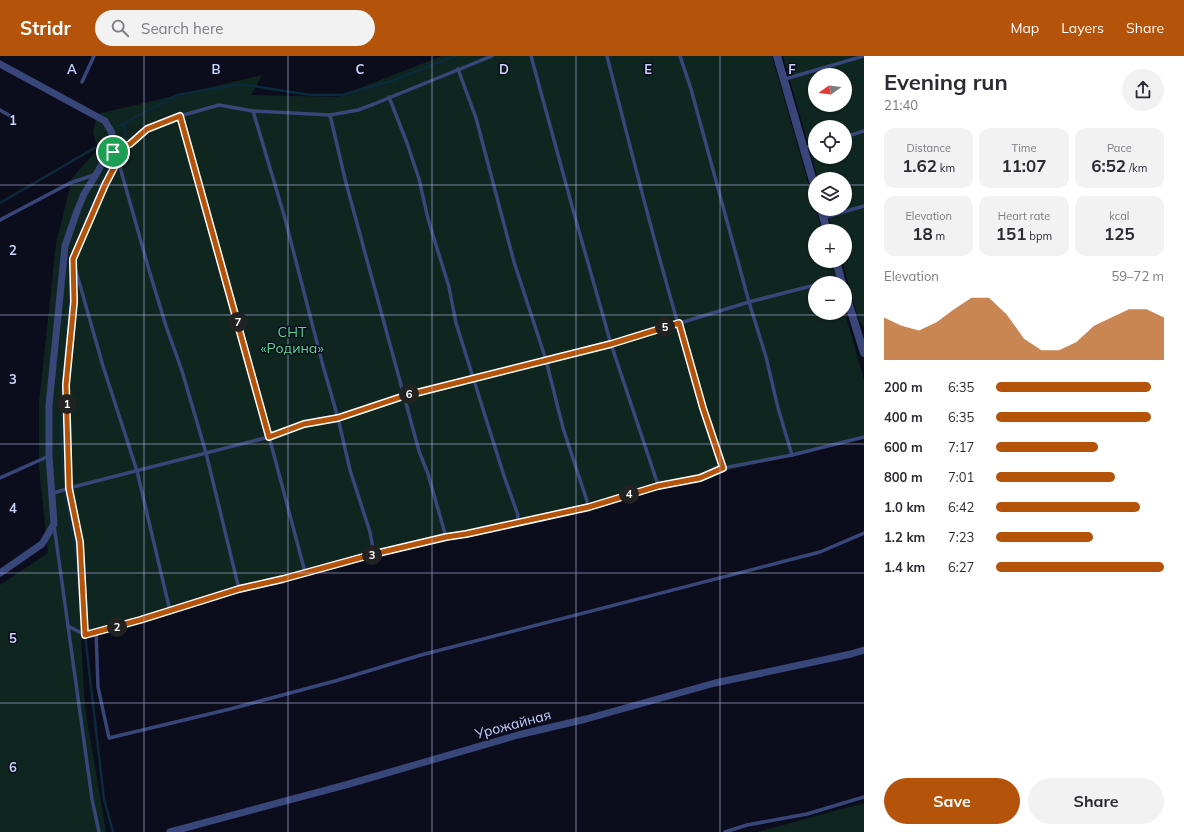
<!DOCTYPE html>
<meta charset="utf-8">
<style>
:root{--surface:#fff;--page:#f2f2f3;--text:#2b2b33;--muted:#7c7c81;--accent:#b45309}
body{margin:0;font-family:Mulish,sans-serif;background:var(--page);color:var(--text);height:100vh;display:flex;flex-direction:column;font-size:15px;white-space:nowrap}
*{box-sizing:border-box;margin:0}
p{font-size:13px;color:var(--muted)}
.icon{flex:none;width:22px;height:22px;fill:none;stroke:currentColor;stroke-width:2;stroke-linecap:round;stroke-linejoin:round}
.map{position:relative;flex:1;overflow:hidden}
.sheet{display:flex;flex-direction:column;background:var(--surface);width:320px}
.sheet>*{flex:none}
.needle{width:26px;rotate:255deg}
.buttons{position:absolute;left:808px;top:12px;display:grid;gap:8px}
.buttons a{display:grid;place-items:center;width:44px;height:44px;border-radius:50%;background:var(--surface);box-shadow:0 1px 3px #0004;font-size:20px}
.pin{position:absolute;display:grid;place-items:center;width:34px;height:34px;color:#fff;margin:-17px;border:2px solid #fff;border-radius:50%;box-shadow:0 1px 4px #0007}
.km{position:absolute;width:20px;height:20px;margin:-10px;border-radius:50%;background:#222;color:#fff;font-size:11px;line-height:20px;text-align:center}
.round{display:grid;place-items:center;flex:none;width:42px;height:42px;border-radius:21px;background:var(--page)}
.head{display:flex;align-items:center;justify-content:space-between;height:68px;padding:0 20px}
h1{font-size:22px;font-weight:700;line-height:30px}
.figures{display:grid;grid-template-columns:repeat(3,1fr);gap:6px;height:68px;padding:4px 20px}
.figures div{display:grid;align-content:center;border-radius:10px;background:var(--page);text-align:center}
.figures b{font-size:17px;font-weight:700}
.figures small{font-size:11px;font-weight:400}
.figures p{font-size:11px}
.chart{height:112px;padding:8px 20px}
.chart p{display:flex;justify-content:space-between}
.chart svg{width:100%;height:72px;margin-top:4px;fill:var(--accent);opacity:.7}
.cta{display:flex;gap:8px;margin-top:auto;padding:8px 20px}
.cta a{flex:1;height:46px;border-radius:24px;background:var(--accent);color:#fff;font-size:16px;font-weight:700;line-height:46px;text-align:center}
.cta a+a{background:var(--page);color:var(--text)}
ul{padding:0 20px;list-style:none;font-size:13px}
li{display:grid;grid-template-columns:64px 48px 1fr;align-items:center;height:30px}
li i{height:10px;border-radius:5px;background:var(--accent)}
header{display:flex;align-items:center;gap:24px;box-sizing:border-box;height:56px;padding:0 20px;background:var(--accent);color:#fff}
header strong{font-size:19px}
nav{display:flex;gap:22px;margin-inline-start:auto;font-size:14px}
.search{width:280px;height:36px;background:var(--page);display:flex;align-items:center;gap:10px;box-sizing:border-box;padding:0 14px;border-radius:22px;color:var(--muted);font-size:15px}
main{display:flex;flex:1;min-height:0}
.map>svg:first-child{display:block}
.green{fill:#0f251f;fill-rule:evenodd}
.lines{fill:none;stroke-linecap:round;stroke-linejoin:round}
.stream{stroke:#0b2a3b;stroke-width:2.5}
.service{stroke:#38467a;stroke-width:3.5}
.minor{stroke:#38467a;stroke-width:7}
.tertiary{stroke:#38467a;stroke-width:8}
.route-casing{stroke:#fff;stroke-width:8}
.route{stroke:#b45309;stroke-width:5}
.grid{fill:none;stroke:#c8d0fe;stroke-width:1;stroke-opacity:0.55}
.labels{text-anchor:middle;stroke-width:3;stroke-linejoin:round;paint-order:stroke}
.park-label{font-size:14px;fill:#57da97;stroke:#0c0d1c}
.street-label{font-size:14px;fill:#c8d0fe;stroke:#0c0d1c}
.grid-label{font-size:13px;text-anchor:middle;font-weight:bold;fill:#c8d0fe;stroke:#0c0d1c;stroke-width:3;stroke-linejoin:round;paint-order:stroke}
</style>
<header>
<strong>Stridr</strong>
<div class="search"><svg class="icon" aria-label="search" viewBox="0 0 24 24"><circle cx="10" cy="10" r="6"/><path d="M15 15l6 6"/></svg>Search here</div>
<nav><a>Map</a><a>Layers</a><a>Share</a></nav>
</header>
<main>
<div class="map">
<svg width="864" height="776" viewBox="0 0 864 776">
<rect width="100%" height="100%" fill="#0c0d1c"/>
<g class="green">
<path d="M442 0H772L822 175H815V205H830L837 227H815V257H845L864 324V383L478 472 81 580 85 652 106 776H0V529L48 497 39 411V347L56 188 72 122 98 93 93 77 97 58 262 19 251 39 337 41Z"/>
<path d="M783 0H864V271L859 265 842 205H845V175H833L827 153H845V123H818ZM815 19H845V49H815ZM815 71H845V101H815Z"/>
<path d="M864 747V776H757Z"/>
</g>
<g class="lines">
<g class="stream">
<path d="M124 68 125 83"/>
<path d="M119 70 177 39 240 28 311 39H342L391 25 455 0"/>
<path d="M0 147 98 90"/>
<path d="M77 189C87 159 98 131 114 103"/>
<path d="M63 422 61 378 63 327 70 239"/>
<path d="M64 436 74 484 82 561"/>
<path d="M85 579 104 743 113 776"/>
</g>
<g class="service">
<path d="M531 0 575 161 611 288 658 429"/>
<path d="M607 0C642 138 677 277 723 412"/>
<path d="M680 0 691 33 749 246 766 301 778 352 792 399"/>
<path d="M458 13 476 62 514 206 546 304 563 372 589 451"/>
<path d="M785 23 864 0"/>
<path d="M82 26 94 0"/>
<path d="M389 41 407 87 419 123 428 163 449 231 456 267 504 420 518 459 517 466"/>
<path d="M0 54 12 61"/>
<path d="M253 55 284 159 322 306 338 362 350 414 370 476 374 498"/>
<path d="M330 59 346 127 419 395 428 418 446 481"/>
<path d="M180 60 249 305 305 516"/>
<path d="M845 81 864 75"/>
<path d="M805 92 815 89"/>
<path d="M113 94V96L129 88 147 73 180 60 219 49 253 55 330 59 358 54 374 48 492 0"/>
<path d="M113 96 118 104 149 214 166 270 182 315 206 397 239 533"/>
<path d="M823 162 864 150"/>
<path d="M0 164 70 127 94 119"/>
<path d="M74 208 103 310 137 415 170 555"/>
<path d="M822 227 840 222"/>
<path d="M0 422 49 400"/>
<path d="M51 438 69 432 269 381 304 369 338 362 404 340 611 288 749 246 815 229"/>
<path d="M54 469 92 743 99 776"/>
<path d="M68 570 85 579 140 564 239 533 283 523 374 498 446 481 467 478 589 451 658 429 701 422 723 412 792 399 864 381"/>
<path d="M96 576 98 631 109 682 230 653 335 625 421 599 820 496 864 477"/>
<path d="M85 579 80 486 69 432 66 329 74 246 73 203 105 129 118 104"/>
<path d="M725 776 747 769 807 758 864 741"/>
</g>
<g class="minor">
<path d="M0 8 105 65 112 77 111 90 97 117 84 138 77 155 65 190 49 349V400L54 468 42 488 0 517"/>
<path d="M170 776 349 728 518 679 586 663 715 627 851 598 864 594"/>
</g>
<g class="tertiary">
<path d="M777 0 815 132"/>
<path d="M821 153 827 175"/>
<path d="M836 205 842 227"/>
<path d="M845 236 864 297"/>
</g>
</g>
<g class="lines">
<g class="route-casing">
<path id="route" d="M180 60 269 381 304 368 338 362 404 340 611 288 679 267 703 352 723 412 700 422 658 430 589 451 466 478 446 481 374 498 283 523 239 533 140 564 85 579 80 486 69 432 66 329 74 246 73 203 105 129 118 104 113 96 130 88 147 73Z"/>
</g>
<use href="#route" class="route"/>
</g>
<path class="grid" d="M144 0V776M288 0V776M432 0V776M576 0V776M720 0V776M0 129H815M845 129H864M0 259H864M0 388H864M0 517H864M0 647H864"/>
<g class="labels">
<g class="park-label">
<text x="292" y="281">СНТ<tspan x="292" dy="16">«Родина»</tspan></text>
</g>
<g class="street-label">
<text transform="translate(513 668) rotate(-15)" y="5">Урожайная</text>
</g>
</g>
<g class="grid-label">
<text x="72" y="18">A</text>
<text x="216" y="18">B</text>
<text x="360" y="18">C</text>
<text x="504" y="18">D</text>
<text x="648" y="18">E</text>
<text x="792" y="18">F</text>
<text x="13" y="69">1</text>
<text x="13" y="199">2</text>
<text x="13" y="328">3</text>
<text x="13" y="457">4</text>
<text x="13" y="587">5</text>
<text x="13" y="716">6</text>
</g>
</svg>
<div class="buttons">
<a><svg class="needle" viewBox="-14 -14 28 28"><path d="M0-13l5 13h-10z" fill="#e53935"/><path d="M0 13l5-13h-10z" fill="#7c7c81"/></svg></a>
<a><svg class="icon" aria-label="locate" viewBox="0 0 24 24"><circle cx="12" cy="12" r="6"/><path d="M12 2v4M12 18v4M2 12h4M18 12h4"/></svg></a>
<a><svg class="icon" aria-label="layers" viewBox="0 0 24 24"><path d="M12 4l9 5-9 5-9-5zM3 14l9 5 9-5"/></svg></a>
<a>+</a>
<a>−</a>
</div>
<div class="pin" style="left:113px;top:96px;background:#1e9e55"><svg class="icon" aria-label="arrive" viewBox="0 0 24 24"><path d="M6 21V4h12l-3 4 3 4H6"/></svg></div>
<b class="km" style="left:67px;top:348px">1</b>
<b class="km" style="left:117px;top:571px">2</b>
<b class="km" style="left:372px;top:499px">3</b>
<b class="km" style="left:629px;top:438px">4</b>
<b class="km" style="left:665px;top:271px">5</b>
<b class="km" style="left:409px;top:338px">6</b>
<b class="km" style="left:238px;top:266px">7</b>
</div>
<section class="sheet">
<div class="head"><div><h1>Evening run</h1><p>21:40</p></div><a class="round"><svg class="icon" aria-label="share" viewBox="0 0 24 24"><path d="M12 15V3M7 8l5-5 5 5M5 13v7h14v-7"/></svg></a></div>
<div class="figures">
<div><p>Distance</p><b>1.62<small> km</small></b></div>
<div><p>Time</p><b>11:07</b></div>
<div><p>Pace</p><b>6:52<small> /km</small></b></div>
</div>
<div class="figures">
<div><p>Elevation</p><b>18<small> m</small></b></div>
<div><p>Heart rate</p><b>151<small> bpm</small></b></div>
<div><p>kcal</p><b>125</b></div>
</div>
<div class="chart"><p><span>Elevation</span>59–72 m</p>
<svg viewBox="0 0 160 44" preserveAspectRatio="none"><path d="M0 44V18L10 23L20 26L30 21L40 13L50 6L60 6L70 16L80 31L90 38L100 38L110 33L120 23L130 18L140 13L150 13L160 18V44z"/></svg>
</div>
<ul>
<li><b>200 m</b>6:35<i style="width:92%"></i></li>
<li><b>400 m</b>6:35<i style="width:92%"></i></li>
<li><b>600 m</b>7:17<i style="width:61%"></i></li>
<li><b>800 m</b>7:01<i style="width:71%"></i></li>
<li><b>1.0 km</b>6:42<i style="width:86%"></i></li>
<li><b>1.2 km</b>7:23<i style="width:58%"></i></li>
<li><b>1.4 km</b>6:27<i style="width:100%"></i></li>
</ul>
<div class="cta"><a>Save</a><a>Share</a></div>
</section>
</main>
